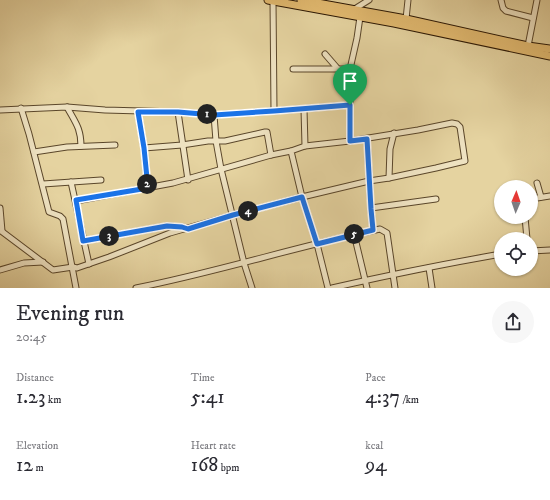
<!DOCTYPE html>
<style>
:root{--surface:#fff;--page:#f7f7f7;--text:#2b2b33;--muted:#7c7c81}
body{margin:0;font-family:"IM FELL DW Pica",serif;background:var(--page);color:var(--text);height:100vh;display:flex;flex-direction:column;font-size:15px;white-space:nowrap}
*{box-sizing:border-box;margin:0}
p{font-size:13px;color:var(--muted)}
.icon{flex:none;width:22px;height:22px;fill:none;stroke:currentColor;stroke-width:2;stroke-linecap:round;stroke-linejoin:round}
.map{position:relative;height:288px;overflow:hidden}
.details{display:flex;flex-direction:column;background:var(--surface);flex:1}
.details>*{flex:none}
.needle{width:26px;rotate:2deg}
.buttons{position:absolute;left:494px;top:180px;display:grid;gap:8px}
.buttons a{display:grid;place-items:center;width:44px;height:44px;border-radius:50%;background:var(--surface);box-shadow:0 1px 3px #0004;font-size:20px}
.pin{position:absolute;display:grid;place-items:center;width:34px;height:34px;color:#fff;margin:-41px -17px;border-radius:50% 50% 50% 0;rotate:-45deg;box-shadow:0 0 4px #0007}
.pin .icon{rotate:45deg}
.km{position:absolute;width:20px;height:20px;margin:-10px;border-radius:50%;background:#222;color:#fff;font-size:11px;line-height:20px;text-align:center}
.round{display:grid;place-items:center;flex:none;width:42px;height:42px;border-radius:21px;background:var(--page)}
.overview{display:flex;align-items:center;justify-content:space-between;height:68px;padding:0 16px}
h1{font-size:22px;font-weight:600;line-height:30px}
.metrics{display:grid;grid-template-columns:repeat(3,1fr);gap:6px;height:68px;padding:4px 16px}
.metrics div{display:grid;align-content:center}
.metrics b{font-size:20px;font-weight:600}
.metrics small{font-size:11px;font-weight:400}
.metrics p{font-size:11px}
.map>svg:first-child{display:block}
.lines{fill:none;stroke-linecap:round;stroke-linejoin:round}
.minor-casing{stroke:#5a462a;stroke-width:7}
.major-casing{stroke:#2b1703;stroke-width:9}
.minor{stroke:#eee2c1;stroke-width:5}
.major{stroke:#e2ba70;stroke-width:7}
.route-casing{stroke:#fff;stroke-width:8}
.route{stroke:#1a73e8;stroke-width:5}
</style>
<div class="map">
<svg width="550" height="288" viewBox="0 0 550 288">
<rect width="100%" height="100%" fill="#e5d3a0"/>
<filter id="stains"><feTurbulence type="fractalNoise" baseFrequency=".005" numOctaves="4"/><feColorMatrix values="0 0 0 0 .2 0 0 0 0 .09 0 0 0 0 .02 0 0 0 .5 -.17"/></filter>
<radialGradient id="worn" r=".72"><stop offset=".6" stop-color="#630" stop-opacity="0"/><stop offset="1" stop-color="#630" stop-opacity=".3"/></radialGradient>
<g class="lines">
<g class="minor-casing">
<g id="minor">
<path d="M501 0 503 8 506 11 533 18"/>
<path d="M273 1 274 111"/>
<path d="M353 10 369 0"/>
<path d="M406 19 408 0"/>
<path d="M528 46 537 0"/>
<path d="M325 54 338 69"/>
<path d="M293 69H350"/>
<path d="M67 107C75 122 81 128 81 146"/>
<path d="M21 108 29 134 49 212 60 216 63 219 76 288"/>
<path d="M304 109 305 146 291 151 302 197 317 244 328 288"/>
<path d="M0 110 67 107 105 110 178 112 214 115 274 111 350 105"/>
<path d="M138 112 144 148 148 188"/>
<path d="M178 112 188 180"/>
<path d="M214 115 216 141 221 169 244 263 252 288"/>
<path d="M367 139 371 209 373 230"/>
<path d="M305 146 350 141"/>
<path d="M144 148 182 145 208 141H225L265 132H267L271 155"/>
<path d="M34 152 67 147 115 145"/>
<path d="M389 178 390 149 394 133"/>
<path d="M71 182 89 264"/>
<path d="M537 183 541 197"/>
<path d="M43 184 101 180"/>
<path d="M531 199 550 196"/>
<path d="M76 201 173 183 271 155 291 151"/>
<path d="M500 203H501"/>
<path d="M0 208 2 231"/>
<path d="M371 208 436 199"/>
<path d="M525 217 527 239"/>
<path d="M0 230 53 270 73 267 77 268 109 257 170 233 233 215 302 197 369 181 389 178 436 168 465 161 460 127 457 124 452 123 418 130 350 141V69L357 38 360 17"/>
<path d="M354 234 367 288"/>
<path d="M83 241 167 226 182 227 187 228"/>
<path d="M531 251 550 250"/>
<path d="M429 268 432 288"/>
<path d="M0 270 24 263 43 262"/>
<path d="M136 288C218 272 298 246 380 229L387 233 395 288"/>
<path d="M332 288C388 275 444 264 501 254"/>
</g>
</g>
<g class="major-casing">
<g id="major">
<path d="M268 0 394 23 550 56"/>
<path d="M301 0 406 19 528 46 550 49"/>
</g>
</g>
<use href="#minor" class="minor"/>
<use href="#major" class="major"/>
</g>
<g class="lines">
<g class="route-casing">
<path id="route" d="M350 105V141L367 139 371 209 373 230 317 244 302 197 233 215 188 229 182 227 167 226 83 241 76 200 148 188 144 148 138 112H178L214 115 274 111Z"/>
</g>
<use href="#route" class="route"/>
</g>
<rect width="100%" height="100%" filter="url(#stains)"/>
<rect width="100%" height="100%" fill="url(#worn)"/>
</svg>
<div class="buttons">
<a><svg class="needle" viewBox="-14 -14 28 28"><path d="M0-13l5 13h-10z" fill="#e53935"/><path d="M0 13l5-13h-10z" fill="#7c7c81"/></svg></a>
<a><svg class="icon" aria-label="locate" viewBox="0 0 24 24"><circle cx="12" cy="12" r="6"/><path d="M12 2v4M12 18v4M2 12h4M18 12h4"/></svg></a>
</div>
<div class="pin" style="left:350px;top:105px;background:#1e9e55"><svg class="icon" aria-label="arrive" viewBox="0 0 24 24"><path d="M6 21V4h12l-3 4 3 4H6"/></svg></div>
<b class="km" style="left:207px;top:114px">1</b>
<b class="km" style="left:147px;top:184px">2</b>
<b class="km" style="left:109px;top:236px">3</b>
<b class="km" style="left:248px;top:211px">4</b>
<b class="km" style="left:354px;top:234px">5</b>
</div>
<section class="details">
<div class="overview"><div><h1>Evening run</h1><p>20:45</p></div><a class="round"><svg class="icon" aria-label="share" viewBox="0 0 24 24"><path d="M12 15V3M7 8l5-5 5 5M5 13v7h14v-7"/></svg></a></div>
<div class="metrics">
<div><p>Distance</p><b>1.23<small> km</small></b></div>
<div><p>Time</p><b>5:41</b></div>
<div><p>Pace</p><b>4:37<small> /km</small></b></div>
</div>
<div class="metrics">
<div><p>Elevation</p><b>12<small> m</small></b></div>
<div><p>Heart rate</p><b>168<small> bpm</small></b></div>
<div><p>kcal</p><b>94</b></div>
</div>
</section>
